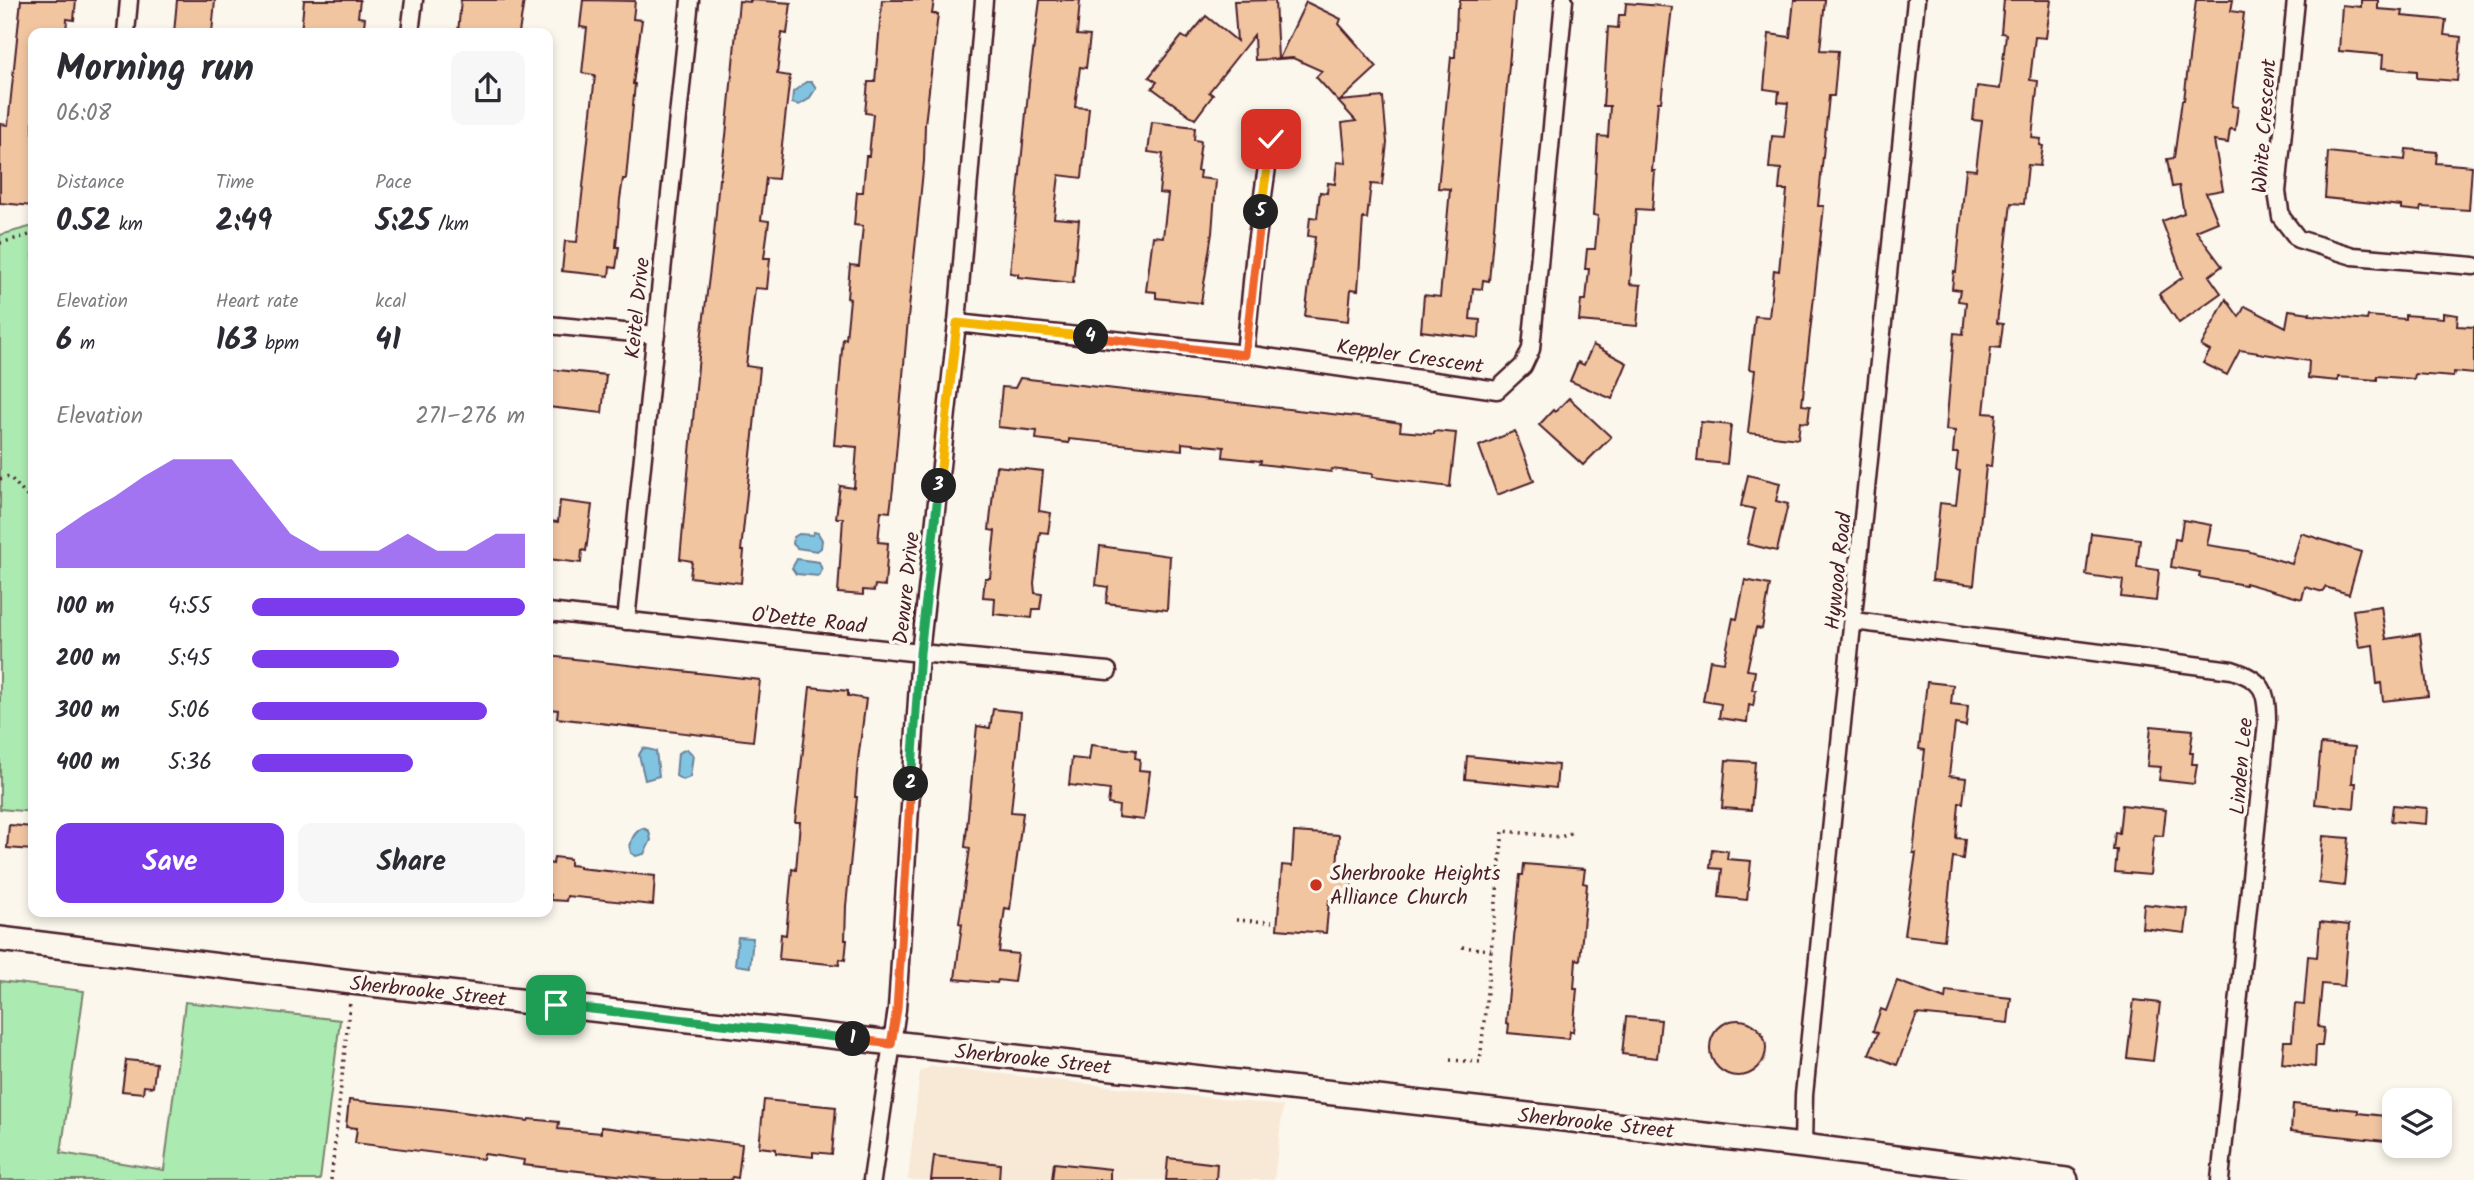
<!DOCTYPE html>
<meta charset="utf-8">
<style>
:root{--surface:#fff;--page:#f7f7f7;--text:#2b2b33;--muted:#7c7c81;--accent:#7c3aed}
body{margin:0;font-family:Kalam,sans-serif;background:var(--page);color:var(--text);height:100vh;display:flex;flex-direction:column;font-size:26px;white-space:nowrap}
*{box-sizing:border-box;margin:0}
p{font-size:23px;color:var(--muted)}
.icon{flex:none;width:38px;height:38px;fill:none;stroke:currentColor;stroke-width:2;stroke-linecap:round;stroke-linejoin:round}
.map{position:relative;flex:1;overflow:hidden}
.side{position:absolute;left:28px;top:28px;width:525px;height:889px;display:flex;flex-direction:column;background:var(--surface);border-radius:14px;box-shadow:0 4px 10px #0003}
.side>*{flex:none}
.tools{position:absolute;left:2382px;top:1088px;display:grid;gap:14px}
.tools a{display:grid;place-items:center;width:70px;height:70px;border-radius:14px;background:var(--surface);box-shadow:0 4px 10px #0003;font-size:35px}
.pin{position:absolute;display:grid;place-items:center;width:60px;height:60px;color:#fff;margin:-30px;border-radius:14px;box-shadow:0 4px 10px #0006}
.km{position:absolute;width:35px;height:35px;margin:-18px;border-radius:50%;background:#222;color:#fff;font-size:19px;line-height:35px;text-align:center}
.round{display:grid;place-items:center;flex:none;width:74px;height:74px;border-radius:14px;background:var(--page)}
.head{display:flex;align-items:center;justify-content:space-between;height:119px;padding:0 28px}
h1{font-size:38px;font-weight:600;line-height:52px}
.stats{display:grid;grid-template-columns:repeat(3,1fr);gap:10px;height:119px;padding:7px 28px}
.stats div{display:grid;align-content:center}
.stats b{font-size:30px;font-weight:600}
.stats small{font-size:19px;font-weight:400}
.stats p{font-size:19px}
.chart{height:196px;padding:14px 28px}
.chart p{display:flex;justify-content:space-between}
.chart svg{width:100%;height:126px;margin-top:7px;fill:var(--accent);opacity:.7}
.cta{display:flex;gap:14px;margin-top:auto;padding:14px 28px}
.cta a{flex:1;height:80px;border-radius:14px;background:var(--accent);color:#fff;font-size:28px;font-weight:600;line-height:80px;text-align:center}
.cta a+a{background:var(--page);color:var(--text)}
ul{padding:0 28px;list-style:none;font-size:23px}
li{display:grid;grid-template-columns:112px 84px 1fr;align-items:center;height:52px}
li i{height:18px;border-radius:9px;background:var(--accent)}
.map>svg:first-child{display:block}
.built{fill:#f8e8d6}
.green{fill:#abeab1;stroke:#7a846e;stroke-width:2}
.water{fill:#81c4e2;stroke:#6b8299;stroke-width:2}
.building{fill:#f2c5a1;stroke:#4a1f2b;stroke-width:2}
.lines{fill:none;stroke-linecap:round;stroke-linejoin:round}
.street-casing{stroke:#4a1f2b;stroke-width:21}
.secondary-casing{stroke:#4a1f2b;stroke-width:28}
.path{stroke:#4a1f2b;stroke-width:3.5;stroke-dasharray:2 5;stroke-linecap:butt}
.street{stroke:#fbf7ec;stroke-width:16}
.secondary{stroke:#fbf7ec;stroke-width:23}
.split-1-casing{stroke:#fff;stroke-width:14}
.split-2-casing{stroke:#fff;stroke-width:14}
.split-3-casing{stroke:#fff;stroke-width:14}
.split-4-casing{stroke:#fff;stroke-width:14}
.split-5-casing{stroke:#fff;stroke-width:14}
.split-6-casing{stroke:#fff;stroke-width:14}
.split-1{stroke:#22a559;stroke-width:9}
.split-2{stroke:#f0652b;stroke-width:9}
.split-3{stroke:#22a559;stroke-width:9}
.split-4{stroke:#f5b400;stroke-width:9}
.split-5{stroke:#f0652b;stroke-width:9}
.split-6{stroke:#f5b400;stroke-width:9}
.poi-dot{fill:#c8321e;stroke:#fbf7ec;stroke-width:2.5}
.labels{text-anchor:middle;stroke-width:7;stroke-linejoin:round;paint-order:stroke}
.street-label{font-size:21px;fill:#4a1f2b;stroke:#fbf7ec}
.poi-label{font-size:21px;fill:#4a1f2b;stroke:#fbf7ec;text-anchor:start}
</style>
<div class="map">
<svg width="2474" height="1180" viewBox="0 0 2474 1180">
<rect width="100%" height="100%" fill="#fbf7ec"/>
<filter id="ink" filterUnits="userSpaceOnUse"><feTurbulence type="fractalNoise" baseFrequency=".0143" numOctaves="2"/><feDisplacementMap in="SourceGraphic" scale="14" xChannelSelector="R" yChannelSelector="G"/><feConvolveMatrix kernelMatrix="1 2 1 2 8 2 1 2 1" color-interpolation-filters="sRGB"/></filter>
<g filter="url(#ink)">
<path class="built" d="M932 1066 1283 1106 1274 1180H908L920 1072Z"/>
<g class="green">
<path d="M33 226V812L0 809V235Z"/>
<path d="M0 981 84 991 61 1153 164 1170 185 1002 340 1020 320 1180H0Z"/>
</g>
<g class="water">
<path d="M806 82H812L816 88 809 99 799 105 792 103 793 92Z"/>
<path d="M814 532 818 533 822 540 821 548 817 551 797 548 793 544 794 537 799 534 813 535Z"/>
<path d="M797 559 819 562 822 570 819 576 796 574 792 568Z"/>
<path d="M643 748 656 751 659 776 645 780 639 755Z"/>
<path d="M687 749 693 755 690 777 683 780 676 776 678 753Z"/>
<path d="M643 828 649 831 651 840 644 854 636 856 631 853C628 844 634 831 643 828Z"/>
<path d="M738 937 753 938 750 967 735 965Z"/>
</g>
<g class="building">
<path d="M21 0H76L74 20 67 19 66 33H33V206L0 203V124L8 125Z"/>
<path d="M177 0H215L212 33H174Z"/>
<path d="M304 0H360L358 17 365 18 363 33H301Z"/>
<path d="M461 0H524L519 33H458Z"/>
<path d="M583 0 635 1 633 19 642 20 633 84H635L626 179H623L620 199 616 247H619L616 268 610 267 609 276 562 271 565 241 577 242 595 75 582 73 587 28 580 27Z"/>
<path d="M750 0 791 3 787 34 782 33 777 74 790 76 778 179 766 178 761 220 769 221 764 258H770L767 289 755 288 746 366 760 368 741 551H744L741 583 690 577 692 561 680 559 699 356 713 245 719 179H720L726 136 739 1 750 2Z"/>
<path d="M882 0H934L932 14H938L925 124 924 161 909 308 893 488 890 512 881 511 878 542 888 543 885 586 875 585 874 591 863 590V595L838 593 843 518H836L840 486 854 488 857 447 834 445 843 338 846 339 850 299 847 298 850 265 859 266 863 226 854 225 857 192H863L866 156H869L873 114 865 113 868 82H875Z"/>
<path d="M1040 0H1080L1077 35 1090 36 1086 68 1080 67 1075 107 1089 108 1082 178 1059 175 1054 218 1079 220 1073 283 1018 277V274L1010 273 1029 83Z"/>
<path d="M1275 0 1278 59 1255 60 1254 35 1209 92 1213 95 1195 119 1152 88 1157 82 1149 77 1182 36 1187 39 1206 16 1237 41 1234 1Z"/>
<path d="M1460 0H1515L1489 281 1483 280 1482 289 1473 288 1470 319 1480 320 1479 338 1421 331 1424 295 1440 297 1450 189 1438 188 1451 57H1455L1457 8H1459Z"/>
<path d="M1794 0H1825L1820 50 1838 51 1834 96H1829L1818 206H1824L1802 405 1810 406 1808 423 1800 422 1798 439 1748 433 1755 370 1749 369 1755 316 1769 317 1774 270 1779 271 1787 190H1779L1781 169 1769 168 1772 136 1784 137 1788 103 1778 102 1779 91 1764 89 1769 34 1790 37Z"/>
<path d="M2004 0H2051L2046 38 2035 37 2030 80 2038 81 2032 138 2041 139 2040 145 2043 146 2040 166 2028 165 2024 204 2011 203 1997 323 2003 324 2000 348 1991 347 1984 413 1996 414 1991 467 1986 466 1974 585 1932 580 1940 503 1956 505 1960 471 1956 470 1958 453H1953L1955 431 1946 430 1954 333 1963 334 1966 302 1958 301 1960 290 1952 289 1954 271 1956 272 1966 169 1976 170 1982 121 1973 120 1977 86 2000 89 2006 34 2001 33Z"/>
<path d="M2196 0H2233L2231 11 2244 13 2232 106 2238 107 2235 130 2230 129 2228 143 2214 141 2223 190 2206 193 2218 222 2196 231 2222 266 2209 276 2221 293 2179 323 2159 294 2183 277 2162 221 2184 213 2179 186 2172 187 2167 159 2174 158 2182 100H2184Z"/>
<path d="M2361 0H2378V9L2403 11 2402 16 2446 20 2444 35 2461 37 2457 81 2417 78V71L2382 68 2383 55 2339 51 2342 5 2361 7Z"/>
<path d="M1306 2 1341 19 1339 24 1377 67 1340 101 1383 97 1387 143 1382 185 1371 184 1367 219 1363 218 1358 290 1351 289 1348 321 1305 316 1315 237 1308 236 1310 217 1317 218 1320 192 1327 193 1328 183 1335 184 1337 162 1346 163 1342 123 1356 121 1316 77 1322 71 1293 58 1279 59Z"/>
<path d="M1626 3 1672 7 1661 102H1658L1652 171H1655L1652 210 1636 209 1630 284 1641 285 1637 326 1579 321 1581 300H1586L1589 269H1585L1587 249H1595L1598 216 1593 215 1598 136 1608 137 1610 106H1603L1608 27 1618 28 1619 15H1625Z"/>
<path d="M1152 122 1195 127 1194 140 1201 141 1197 171H1200L1199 178 1216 180 1212 233 1201 303 1156 298V292L1146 291 1153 236 1163 237 1168 194 1159 193 1163 154 1148 152Z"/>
<path d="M2406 149 2437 152 2436 163 2472 166 2469 210 2421 207 2420 211 2401 209V206L2325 198 2328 152 2405 160Z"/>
<path d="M2226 299 2239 317 2245 306 2286 327 2289 310 2310 313 2309 315 2367 320 2368 316 2405 319V315L2443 318V313L2458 315 2457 326 2474 327V374L2454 372 2453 377 2415 374 2414 379 2377 376V380L2338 377V381L2308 378 2309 361 2240 350 2227 375 2203 363 2210 351 2201 346Z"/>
<path d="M1593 345 1627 363 1612 399 1570 381 1578 362 1584 365Z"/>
<path d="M548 369 606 375 602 413 548 407Z"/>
<path d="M1020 378 1375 419 1401 423 1400 431 1434 434V431L1456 433 1450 487 1372 477 1373 474 1332 469 1331 472 1260 464 1261 461 1223 457 1224 447 1182 443V450L1069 439V443L1036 439 1037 431 998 427 1002 387 1015 388Z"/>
<path d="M1569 398 1611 437 1583 465 1539 425 1553 410 1555 412Z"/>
<path d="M1701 422 1731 425 1727 464 1697 461Z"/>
<path d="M1515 431 1534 481 1497 495 1479 446Z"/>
<path d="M996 466 1043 471 1039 511 1051 513 1048 533 1040 532 1034 583 1035 593 1042 594 1040 609H1033L1032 618 994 614 995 598 983 597 985 578H990L995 531 989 530Z"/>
<path d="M1748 475 1780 483 1776 501 1788 504 1777 551 1747 544 1755 509 1741 506Z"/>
<path d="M560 501 592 505 586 551 582 550 581 563 548 559V521L558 522Z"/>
<path d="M2183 520 2211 525 2207 545 2247 551 2292 564 2301 533 2361 552 2349 594 2325 587 2323 592 2305 587 2302 599 2245 583V585L2199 577 2200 572 2171 567 2175 539 2180 540Z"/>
<path d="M2091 533 2140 539 2137 567 2159 570 2156 601 2121 597 2123 580 2086 575Z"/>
<path d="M1100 546 1170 556 1167 610 1106 603 1108 587 1096 585Z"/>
<path d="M1745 580 1770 585 1762 629 1756 628 1747 670 1755 671 1752 690H1756L1753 706 1749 705 1747 722 1719 718 1721 704 1703 701 1710 660 1724 662 1733 618 1737 619Z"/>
<path d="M2381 606 2386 639 2420 634 2428 696 2383 701 2381 683 2377 684 2373 645 2359 647 2353 610Z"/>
<path d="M548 656 760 680 753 741 557 718 558 710 548 709Z"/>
<path d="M1927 682 1953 685 1951 704 1968 706 1966 726 1955 724 1949 776 1966 778 1963 803H1959L1956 838 1965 839 1963 859 1953 857 1944 940 1904 935 1916 853H1913L1925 750 1919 749Z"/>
<path d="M810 687 848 691V696L866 699 858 760 855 797H857L846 906 845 940H847L845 960 840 959 839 965 779 959 781 934 786 935 792 869 796 870 800 822H795Z"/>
<path d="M993 709 1021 712 1011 812 1023 813 1010 909 1005 908 999 952 1018 954 1014 982 998 980 997 983 955 979 962 924 959 923 970 848 965 847 977 726 990 728Z"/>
<path d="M2151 726 2193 730 2190 753H2193L2192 764H2197L2194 784 2159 780 2161 767 2147 766Z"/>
<path d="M2321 744 2355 747 2352 783H2356L2354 808 2315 804Z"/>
<path d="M1091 745 1136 750 1135 758 1140 759 1139 770 1150 771 1144 820 1118 817 1119 806 1108 804 1110 790 1069 785 1072 758 1089 760Z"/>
<path d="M1467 756 1558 765 1556 788 1465 779Z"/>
<path d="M1726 760 1755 762 1751 810 1722 808Z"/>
<path d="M2122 805 2166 810 2163 836 2154 835 2150 875 2115 872 2117 850H2113L2115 832 2119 833Z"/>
<path d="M2393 805 2427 808 2426 824 2391 821Z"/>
<path d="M9 825 33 827V850L7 848Z"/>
<path d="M1294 832 1339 835 1337 869 1353 870 1350 902 1329 900 1326 933 1277 929 1282 865 1292 866Z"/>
<path d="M2323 836 2349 838 2344 886 2319 883Z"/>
<path d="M1712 849 1728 851 1727 859 1751 861 1747 900 1719 897 1722 869 1710 868Z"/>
<path d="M554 857 570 859V865L579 866V868L655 876 653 905 567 896 566 901 550 900 551 895 548 894V863L553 864Z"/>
<path d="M1524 864 1585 869 1583 883 1587 884 1580 960 1576 959 1574 989H1577L1573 1032 1570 1031 1569 1039 1508 1033 1509 1024 1506 1023 1520 875H1523Z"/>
<path d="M2144 904 2188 909 2185 933 2142 928Z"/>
<path d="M2320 922 2349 925 2344 986 2322 984 2318 1027 2324 1028 2322 1046H2316L2315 1067 2282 1063 2284 1041H2292L2295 1004 2304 1005 2308 956 2317 957Z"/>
<path d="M1897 981 1945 999 1946 991 2011 998 2008 1023 1917 1014 1897 1065 1869 1054 1878 1033 1873 1031 1881 1009 1886 1011Z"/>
<path d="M2134 1000 2160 1003 2153 1061 2127 1058Z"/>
<path d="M1626 1017 1661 1020 1657 1058 1622 1054Z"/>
<circle cx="1738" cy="1048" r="28"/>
<path d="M126 1060 156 1063 153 1087 144 1086 143 1093 122 1091Z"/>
<path d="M349 1100 441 1109 528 1121 529 1119 559 1122 558 1129 601 1133V1127L742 1144 738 1178 732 1177 731 1180H663L523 1165 524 1160 484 1154 483 1159 355 1143 357 1128 346 1127Z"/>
<path d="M764 1100 836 1107 832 1154 813 1152V1157L776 1153V1149L759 1147Z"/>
<path d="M2293 1104 2358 1110V1113L2394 1117V1142L2291 1131Z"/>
<path d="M934 1156 1000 1164 999 1180H931Z"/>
<path d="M1168 1158 1217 1164 1216 1180H1166Z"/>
<path d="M1054 1163 1110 1169V1180H1052Z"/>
</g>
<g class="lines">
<g class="street-casing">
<g id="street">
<path d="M2296 0 2277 192 2281 217 2298 239 2353 256 2474 266"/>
<path d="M126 33 129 0"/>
<path d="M410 33 414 0"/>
<path d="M957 323 1245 354 1497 390 1523 366 1531 349 1564 0"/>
<path d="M548 325 656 335"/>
<path d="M1245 354 1255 251 1271 139"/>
<path d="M548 612 920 653 1108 671"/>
<path d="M626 621 690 0"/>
<path d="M1854 621 2232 670C2263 680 2267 690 2267 722L2220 1180"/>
<path d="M1803 1146 1804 1095 1916 0"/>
<path d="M872 1180 897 1009 920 653 957 323 984 0"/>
</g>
</g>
<g class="secondary-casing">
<path id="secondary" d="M0 939 352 982 1803 1146 2066 1180"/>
</g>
<g class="path">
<path d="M0 243 33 234"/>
<path d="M0 479 9 476 33 503"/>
<path d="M1236 920 1272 922"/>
<path d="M1462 947 1491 950"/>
<path d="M1450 1060 1480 1062 1503 831 1561 837 1574 832"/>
<path d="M331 1180 350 1002"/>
</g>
<use href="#street" class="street"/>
<use href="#secondary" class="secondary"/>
</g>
</g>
<g class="lines" filter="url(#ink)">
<g class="split-1-casing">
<path id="split-1" d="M556 1005 853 1039"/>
</g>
<g class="split-2-casing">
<path id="split-2" d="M853 1039 891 1044 897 1009 911 784"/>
</g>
<g class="split-3-casing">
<path id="split-3" d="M911 784 920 653 939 486"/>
</g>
<g class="split-4-casing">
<path id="split-4" d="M939 486 957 323 1091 337"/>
</g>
<g class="split-5-casing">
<path id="split-5" d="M1091 337 1245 355 1261 212"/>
</g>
<g class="split-6-casing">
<path id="split-6" d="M1261 212 1271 139"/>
</g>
<use href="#split-1" class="split-1"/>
<use href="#split-2" class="split-2"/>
<use href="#split-3" class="split-3"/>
<use href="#split-4" class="split-4"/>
<use href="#split-5" class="split-5"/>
<use href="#split-6" class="split-6"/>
</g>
<circle class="poi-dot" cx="1316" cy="885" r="7"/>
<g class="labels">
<g class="street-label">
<text transform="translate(2264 126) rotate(-86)" y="7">White Crescent</text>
<text transform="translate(637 308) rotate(-84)" y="7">Keitel Drive</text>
<text transform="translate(1410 356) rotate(8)" y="7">Keppler Crescent</text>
<text transform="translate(1838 571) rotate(-84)" y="7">Hywood Road</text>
<text transform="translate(906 588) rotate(-84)" y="7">Denure Drive</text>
<text transform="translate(809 620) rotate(6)" y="7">O'Dette Road</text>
<text transform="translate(2241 766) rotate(-85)" y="7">Linden Lee</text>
<text transform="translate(428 991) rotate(6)" y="7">Sherbrooke Street</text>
<text transform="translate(1033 1059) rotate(6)" y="7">Sherbrooke Street</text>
<text transform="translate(1596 1123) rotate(6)" y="7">Sherbrooke Street</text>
</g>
<g class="poi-label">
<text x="1330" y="880">Sherbrooke Heights<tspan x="1330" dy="24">Alliance Church</tspan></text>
</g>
</g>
</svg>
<div class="tools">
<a><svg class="icon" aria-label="layers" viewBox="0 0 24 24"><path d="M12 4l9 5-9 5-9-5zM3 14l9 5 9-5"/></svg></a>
</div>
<div class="pin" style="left:556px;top:1005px;background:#1e9e55"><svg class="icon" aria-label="arrive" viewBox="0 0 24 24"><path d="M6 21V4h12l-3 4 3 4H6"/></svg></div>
<div class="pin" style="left:1271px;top:139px;background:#d93025"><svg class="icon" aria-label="check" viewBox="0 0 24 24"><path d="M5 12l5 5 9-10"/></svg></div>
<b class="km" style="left:853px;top:1039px">1</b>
<b class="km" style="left:911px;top:784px">2</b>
<b class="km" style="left:939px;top:486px">3</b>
<b class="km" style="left:1091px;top:337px">4</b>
<b class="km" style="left:1261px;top:212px">5</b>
<section class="side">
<div class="head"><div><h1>Morning run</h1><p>06:08</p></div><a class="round"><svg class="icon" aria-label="share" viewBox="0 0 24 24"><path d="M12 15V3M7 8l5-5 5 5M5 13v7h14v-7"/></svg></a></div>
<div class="stats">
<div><p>Distance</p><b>0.52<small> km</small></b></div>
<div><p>Time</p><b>2:49</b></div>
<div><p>Pace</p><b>5:25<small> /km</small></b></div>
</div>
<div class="stats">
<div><p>Elevation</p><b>6<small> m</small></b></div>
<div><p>Heart rate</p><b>163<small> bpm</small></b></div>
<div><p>kcal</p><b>41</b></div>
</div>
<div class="chart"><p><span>Elevation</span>271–276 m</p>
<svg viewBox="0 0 160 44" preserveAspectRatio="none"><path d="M0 44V32L10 25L20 19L30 12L40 6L50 6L60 6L70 19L80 32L90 38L100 38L110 38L120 32L130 38L140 38L150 32L160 32V44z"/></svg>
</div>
<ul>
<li><b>100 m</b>4:55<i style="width:100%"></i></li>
<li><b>200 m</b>5:45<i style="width:54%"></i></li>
<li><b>300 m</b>5:06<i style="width:86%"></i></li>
<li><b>400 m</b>5:36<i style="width:59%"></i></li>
</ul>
<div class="cta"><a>Save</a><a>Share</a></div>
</section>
</div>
